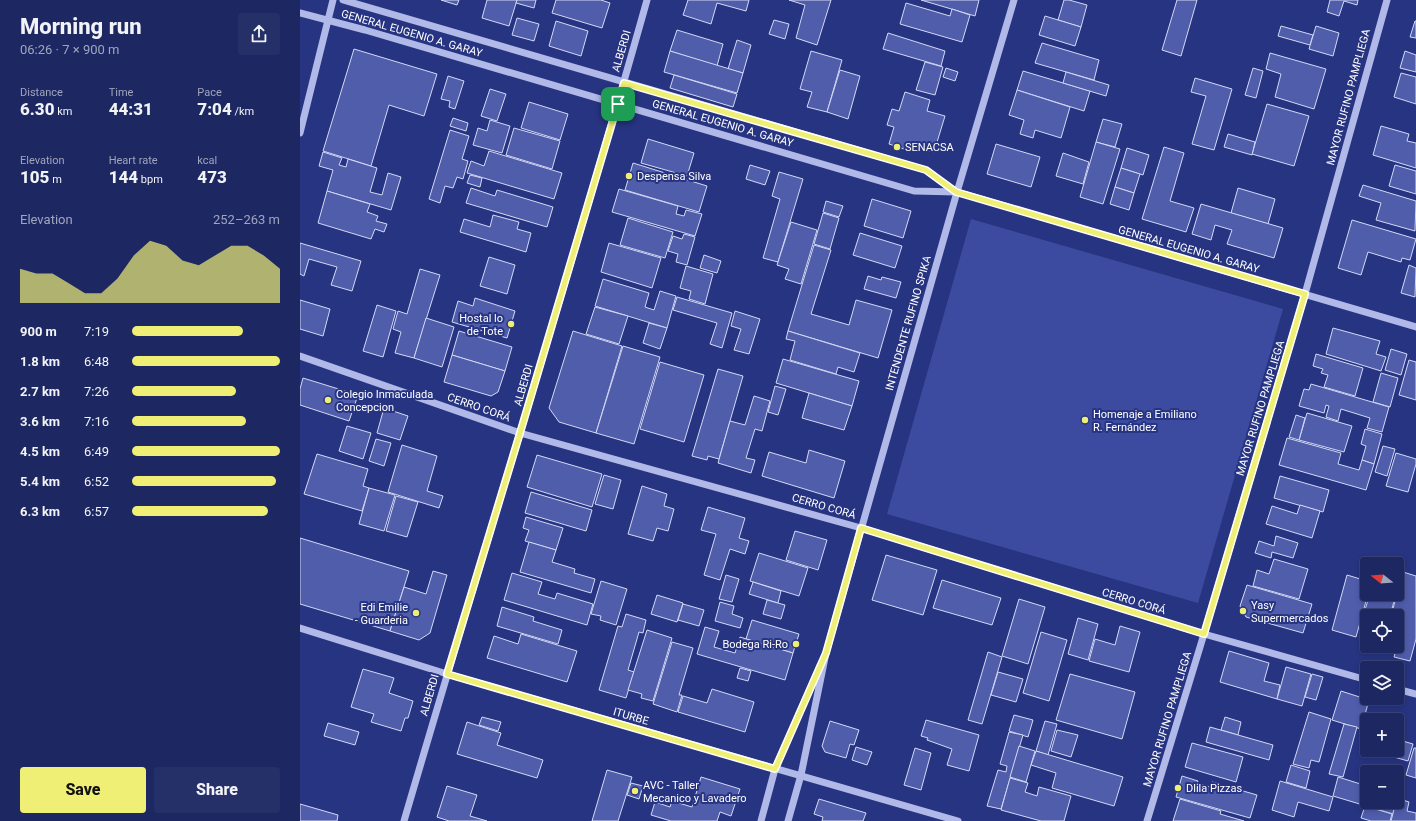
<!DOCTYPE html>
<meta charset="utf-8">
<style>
:root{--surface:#1d2762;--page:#252f68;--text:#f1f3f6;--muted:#a0a5be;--line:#3b4477;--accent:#efef75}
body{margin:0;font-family:Roboto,sans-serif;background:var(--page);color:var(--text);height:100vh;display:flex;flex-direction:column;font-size:15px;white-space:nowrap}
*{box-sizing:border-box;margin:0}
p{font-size:13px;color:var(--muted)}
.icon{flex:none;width:22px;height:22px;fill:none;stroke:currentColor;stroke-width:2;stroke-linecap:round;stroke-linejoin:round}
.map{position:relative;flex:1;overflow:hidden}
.side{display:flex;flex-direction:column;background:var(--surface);width:300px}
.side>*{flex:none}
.needle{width:26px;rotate:287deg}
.tools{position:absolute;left:1060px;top:557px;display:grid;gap:8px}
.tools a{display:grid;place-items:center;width:44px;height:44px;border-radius:4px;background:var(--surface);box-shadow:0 2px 6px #0003,0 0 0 1px var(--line);font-size:20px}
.pin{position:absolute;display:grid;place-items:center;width:34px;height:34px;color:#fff;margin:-17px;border-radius:8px;box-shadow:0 2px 6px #0006}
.round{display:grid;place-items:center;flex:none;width:42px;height:42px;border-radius:4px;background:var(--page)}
.overview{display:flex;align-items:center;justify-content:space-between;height:68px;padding:0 20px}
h1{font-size:22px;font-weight:800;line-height:30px}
.figures{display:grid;grid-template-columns:repeat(3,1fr);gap:6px;height:68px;padding:4px 20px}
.figures div{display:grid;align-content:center}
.figures b{font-size:17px;font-weight:800}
.figures small{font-size:11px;font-weight:400}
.figures p{font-size:11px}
.chart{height:112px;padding:8px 20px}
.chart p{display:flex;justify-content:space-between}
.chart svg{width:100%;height:72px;margin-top:4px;fill:var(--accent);opacity:.7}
.primary-button{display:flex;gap:8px;margin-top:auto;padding:8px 20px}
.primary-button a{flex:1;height:46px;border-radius:4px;background:var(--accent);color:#111;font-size:16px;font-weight:800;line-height:46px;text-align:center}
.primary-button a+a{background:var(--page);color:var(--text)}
ul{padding:0 20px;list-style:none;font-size:13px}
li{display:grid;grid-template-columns:64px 48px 1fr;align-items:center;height:30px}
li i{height:10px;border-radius:5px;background:var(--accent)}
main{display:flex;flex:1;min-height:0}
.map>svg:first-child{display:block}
.green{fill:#3c4b9f}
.building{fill:#505dab;stroke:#d3d9f5}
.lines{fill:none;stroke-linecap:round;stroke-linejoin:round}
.minor{stroke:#b0b9e7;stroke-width:7}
.route-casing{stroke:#fff;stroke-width:8}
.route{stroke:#efef75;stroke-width:5}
.poi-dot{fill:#efef75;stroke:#273482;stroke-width:1.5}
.labels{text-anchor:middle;stroke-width:4;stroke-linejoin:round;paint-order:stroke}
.street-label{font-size:11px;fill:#fff;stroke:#273482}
.poi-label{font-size:11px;fill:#fff;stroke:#273482;text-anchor:start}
</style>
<main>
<section class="side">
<div class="overview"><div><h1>Morning run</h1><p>06:26 · 7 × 900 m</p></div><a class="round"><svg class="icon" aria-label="share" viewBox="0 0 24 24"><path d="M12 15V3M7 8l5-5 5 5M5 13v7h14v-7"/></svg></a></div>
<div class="figures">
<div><p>Distance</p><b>6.30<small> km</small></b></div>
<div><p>Time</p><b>44:31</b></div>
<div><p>Pace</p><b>7:04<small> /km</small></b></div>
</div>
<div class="figures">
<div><p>Elevation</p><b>105<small> m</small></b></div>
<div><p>Heart rate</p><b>144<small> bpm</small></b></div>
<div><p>kcal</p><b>473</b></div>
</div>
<div class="chart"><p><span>Elevation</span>252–263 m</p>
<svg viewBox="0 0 160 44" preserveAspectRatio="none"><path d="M0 44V23L10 26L20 26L30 32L40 38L50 38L60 29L70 15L80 6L90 9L100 18L110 21L120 15L130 9L140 9L150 15L160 23V44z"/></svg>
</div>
<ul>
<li><b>900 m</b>7:19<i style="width:75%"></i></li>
<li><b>1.8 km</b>6:48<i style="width:100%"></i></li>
<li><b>2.7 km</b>7:26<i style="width:70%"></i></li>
<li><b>3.6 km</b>7:16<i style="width:77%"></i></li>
<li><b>4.5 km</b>6:49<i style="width:100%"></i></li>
<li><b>5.4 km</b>6:52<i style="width:97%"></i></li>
<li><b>6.3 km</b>6:57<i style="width:92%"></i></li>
</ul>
<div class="primary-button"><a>Save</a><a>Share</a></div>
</section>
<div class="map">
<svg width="1116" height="821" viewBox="0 0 1116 821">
<rect width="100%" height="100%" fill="#273482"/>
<path class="green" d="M671 219 983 309 898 603 587 514Z"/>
<g class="building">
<path d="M141 0H159L157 5Z"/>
<path d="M187 0H217L209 26 182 18Z"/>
<path d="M217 0H236L234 8 216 3Z"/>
<path d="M256 0H301L310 3 302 28 252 13Z"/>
<path d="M388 0H449L446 11 417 3 411 24 383 15Z"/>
<path d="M489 0H531L517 45 496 38 505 5Z"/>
<path d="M621 0H679L675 16Z"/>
<path d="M764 0H769L787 5 781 27 758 20Z"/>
<path d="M877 0H897L881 56 862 50Z"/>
<path d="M1030 0H1058L1057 5 1044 1 1039 16 1027 12Z"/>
<path d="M606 3 650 16 652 9 670 15 662 42 600 24Z"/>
<path d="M745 16 781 27 775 46 739 35Z"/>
<path d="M217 18 239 24 234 41 212 35Z"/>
<path d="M474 20 489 24 485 39 469 34Z"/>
<path d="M256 21 288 31 281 56 249 46Z"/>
<path d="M1115 21H1116V38L1110 37Z"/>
<path d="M981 26 1013 35 1010 45 978 36Z"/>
<path d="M1016 26 1039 33 1033 56 1009 49Z"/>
<path d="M377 30 423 44 417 66 370 51Z"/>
<path d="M588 33 645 51 641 66 583 49Z"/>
<path d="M437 40 451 45 443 73 428 69Z"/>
<path d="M742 43 799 60 794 80 735 63Z"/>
<path d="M54 49 137 74 124 116 89 105 71 166 23 151Z"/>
<path d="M370 51 443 73 437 93 364 72Z"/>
<path d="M511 51 542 60 527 112 507 107 512 92 500 89Z"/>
<path d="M1105 51 1116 55V72L1100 68Z"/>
<path d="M970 53 1026 69 1014 109 975 97 981 74 966 69Z"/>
<path d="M625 62 643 67 635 95 616 90Z"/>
<path d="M646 68 658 72 655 81 643 77Z"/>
<path d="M953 68 963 71 956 98 945 95Z"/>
<path d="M540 70 560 76 548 119 527 112Z"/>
<path d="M723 71 790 91 784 111 717 90Z"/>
<path d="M766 72 809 85 806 96 763 83Z"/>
<path d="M1101 73 1116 77V104L1094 97Z"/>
<path d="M374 75 437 94 433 107 370 88Z"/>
<path d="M148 76 164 81 155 109 149 107 150 101 141 99Z"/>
<path d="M895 78 932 89 914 150 892 144 906 96 891 92Z"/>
<path d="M190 89 206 94 197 121 181 116Z"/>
<path d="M717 90 770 107 761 138 735 130 733 138 720 134 724 120 709 115Z"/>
<path d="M605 92 630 100 627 111 645 116 634 152 605 144 604 149 589 144 594 127 587 125 592 109 599 111Z"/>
<path d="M229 102 268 114 260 140 221 128Z"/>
<path d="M967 104 1009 116 994 166 952 154Z"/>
<path d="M153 118 168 123 166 131 150 126Z"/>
<path d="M803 119 822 124 815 147 796 142Z"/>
<path d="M190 120 210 126 202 153 173 145 178 128 187 131Z"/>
<path d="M1081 126 1109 134 1107 141 1116 143V168L1073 155Z"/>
<path d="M214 128 260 141 252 169 206 155Z"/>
<path d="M150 130 169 136 162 159 168 161 163 179 157 177 153 188 145 186 140 203 129 199Z"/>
<path d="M928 134 955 142 952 155 924 147Z"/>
<path d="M348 139 394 153 387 176 341 163Z"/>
<path d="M796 142 820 149 803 204 780 197Z"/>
<path d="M696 144 740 157 731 187 687 174Z"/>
<path d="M864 147 884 153 870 201 894 208 886 232 842 219Z"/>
<path d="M827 148 849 155 843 175 821 168Z"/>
<path d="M189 151 262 173 254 199 167 173 171 161 184 166Z"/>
<path d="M23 152 42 158 39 165 46 167 48 159 77 168 70 192 82 195 88 173 101 177 91 210 27 191 33 170 19 166Z"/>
<path d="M763 153 789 162 783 184 756 176Z"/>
<path d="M333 163 407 186 399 212 325 190Z"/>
<path d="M450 165 470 171 465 185 446 179Z"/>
<path d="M1095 165 1116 171V194L1089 186Z"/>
<path d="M821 168 840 174 834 193 815 187Z"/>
<path d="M479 172 503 179 478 262 463 258 480 199 472 196Z"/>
<path d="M170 175 182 178 180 187 167 183Z"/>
<path d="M1063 185 1116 201 1115 231 1076 220 1081 203 1059 196Z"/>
<path d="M815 187 834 193 829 210 810 204Z"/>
<path d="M171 188 195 196 197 190 253 207 247 227 166 203Z"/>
<path d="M938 188 975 199 968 224 931 213Z"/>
<path d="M319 189 378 206 376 214 384 216 386 210 402 214 395 236 312 212Z"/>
<path d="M27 191 70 204 67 212 78 216 76 221 87 224 84 232 75 229 71 239 18 223Z"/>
<path d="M572 199 611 211 603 238 564 226Z"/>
<path d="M526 201 543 206 539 217 523 212Z"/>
<path d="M901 204 983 228 974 258 927 244 932 230 915 225 911 240 892 234Z"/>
<path d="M523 213 539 218 530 249 514 244Z"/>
<path d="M193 215 219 222 217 229 231 233 226 252 160 232 164 219 190 227Z"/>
<path d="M328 218 373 232 365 258 320 245Z"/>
<path d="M1052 220 1116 239 1110 260 1102 258 1101 262 1068 252 1061 275 1038 268Z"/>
<path d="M491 222 517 230 501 284 485 279 489 269 477 265Z"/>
<path d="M560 233 602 246 595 268 553 255Z"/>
<path d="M384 234 395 237 387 265 376 262 378 254 368 251 373 236 382 239Z"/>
<path d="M0 243 61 261 52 291 31 285 37 267 9 259 4 276 0 274Z"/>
<path d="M309 243 361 258 352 288 301 272Z"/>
<path d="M514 245 531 250 511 314 549 325 556 300 592 310 578 358 488 331Z"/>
<path d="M404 255 421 261 417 273 400 268Z"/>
<path d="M189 257 215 265 207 294 180 286Z"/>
<path d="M1109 265 1116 268 1115 297 1101 293Z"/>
<path d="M386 266 413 274 405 304 389 299 391 291 380 288Z"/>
<path d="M120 269 140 275 114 358 95 353 101 332 93 329 98 311 107 314Z"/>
<path d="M568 276 581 280 582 277 601 282 596 298 564 289Z"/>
<path d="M303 279 349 293 345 307 354 310 360 291 376 296 367 328 295 306Z"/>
<path d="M377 297 432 313 422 348 410 344 417 323 373 310Z"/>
<path d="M175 298 215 311 207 338 152 322 158 301 173 306Z"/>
<path d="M0 300 30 309 23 336 0 329Z"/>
<path d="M77 305 96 311 83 357 63 351Z"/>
<path d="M295 307 328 316 319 344 286 334Z"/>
<path d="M435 311 460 319 449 354 434 350 441 329 431 326Z"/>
<path d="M126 318 154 327 142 367 114 358Z"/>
<path d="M349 323 367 328 360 349 343 343Z"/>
<path d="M1033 328 1080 341 1076 354 1086 357 1081 371 1026 354Z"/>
<path d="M159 331 212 347 205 371 152 355Z"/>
<path d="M273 331 322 346 296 433 259 422 249 408Z"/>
<path d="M488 331 560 353 554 372 538 367 536 374 490 360 495 341 486 339Z"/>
<path d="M323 346 360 357 334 444 296 433Z"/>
<path d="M1091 349 1107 354 1101 375 1085 370Z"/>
<path d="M1016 354 1063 368 1055 396 1024 387 1028 375 1021 373 1023 369 1013 366Z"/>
<path d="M152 355 205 371 198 392 191 396 144 382Z"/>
<path d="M483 359 559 381 552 406 476 383Z"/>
<path d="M1109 360 1116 362V400L1099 395Z"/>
<path d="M360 362 404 375 384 442 340 429Z"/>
<path d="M418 369 443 376 419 459 408 456 407 460 392 456Z"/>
<path d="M1081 373 1098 378 1090 407 1073 402Z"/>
<path d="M3 378 58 395 49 421 0 405V389Z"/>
<path d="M1011 384 1089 407 1082 432 1067 428 1070 418 1041 409 1038 421 1026 417 1029 406 1026 405 1024 413 999 406 1004 389 1009 390Z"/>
<path d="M475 386 486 389 478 415 468 412Z"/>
<path d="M509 393 552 406 544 430 502 418Z"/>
<path d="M454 396 470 401 462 431 455 429 446 458 455 460 451 473 418 463 430 421 445 425Z"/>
<path d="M84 408 108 416 100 440 77 433Z"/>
<path d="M1007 413 1052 426 1044 452 999 440Z"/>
<path d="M996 415 1005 418 999 440 989 437Z"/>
<path d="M47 426 71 433 63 459 39 451Z"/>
<path d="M1065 429 1082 434 1074 464 1062 460 1066 446 1061 444Z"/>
<path d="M987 438 1041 453 1038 464 1059 470 1062 460 1074 464 1066 490 979 465Z"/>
<path d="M76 439 91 443 84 466 69 461Z"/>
<path d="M102 445 137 456 127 491 143 496 139 508 88 492Z"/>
<path d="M1083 446 1095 449 1087 476 1075 472Z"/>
<path d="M509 450 545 461 534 498 462 476 469 452 506 463Z"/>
<path d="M1096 453 1116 459V464L1108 492 1086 486Z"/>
<path d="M17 454 68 469 63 486 69 488 62 511 4 494Z"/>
<path d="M237 455 302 474 292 507 227 487Z"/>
<path d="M304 475 321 480 313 509 295 504Z"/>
<path d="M980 476 1029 490 1023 512 974 498Z"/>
<path d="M342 486 367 494 364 506 374 509 368 531 357 528 353 541 328 534Z"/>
<path d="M69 488 95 495 84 531 59 524Z"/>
<path d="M231 492 292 510 286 531 225 513Z"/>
<path d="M96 496 118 502 107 537 86 531Z"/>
<path d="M1000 505 1020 511 1012 538 966 524 972 506 997 514Z"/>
<path d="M408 507 445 518 439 538 449 541 445 554 430 549 420 580 404 575 416 534 401 530Z"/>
<path d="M226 517 263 528 256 550 225 541 229 530 223 528Z"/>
<path d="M495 531 527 540 518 570 486 560Z"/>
<path d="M976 536 998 543 993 558 972 552 971 558 955 553 959 541 974 546Z"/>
<path d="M0 538 109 571 90 631 0 604Z"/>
<path d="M229 542 256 550 252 562 275 569 274 573 295 579 291 593 220 572Z"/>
<path d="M459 553 508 568 499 596 450 581Z"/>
<path d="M586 555 637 570 623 615 572 600Z"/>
<path d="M974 559 1008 569 999 599 953 586 957 570 969 574Z"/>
<path d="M133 571 147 575 130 633 119 640 90 631 104 587 126 594Z"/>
<path d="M1103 572 1116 576V639L1110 661 1094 657 1097 646V616H1091Z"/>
<path d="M212 573 242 582 238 594 255 599 257 593 293 604 287 625 204 600Z"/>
<path d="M426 575 439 579 432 602 419 599Z"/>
<path d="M1047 575 1067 581V594H1068L1056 637 1032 630Z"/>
<path d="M642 580 701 598 692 625 633 608Z"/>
<path d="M301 581 327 589 316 625 300 620 301 616 291 614Z"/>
<path d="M453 582 481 591 478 603 449 594Z"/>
<path d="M947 585 1012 604 1003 633 946 617 940 606Z"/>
<path d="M1070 594H1096L1090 616H1067V618L1063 616Z"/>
<path d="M357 595 383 603 377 622 351 614Z"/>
<path d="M719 599 745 607 728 664 702 656Z"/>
<path d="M467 600 485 605 481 619 463 614Z"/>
<path d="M420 602 434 606 432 614 443 618 440 628 415 621Z"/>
<path d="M383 604 404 610 399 626 378 620Z"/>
<path d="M202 607 234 617 233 621 262 630 258 644 197 626Z"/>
<path d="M326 614 346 620 343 633 339 632 328 670 334 672 326 698 299 690 318 626 322 627Z"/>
<path d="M778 618 798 624 788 660 768 654Z"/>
<path d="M452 620 499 634 493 653 446 639Z"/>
<path d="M820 626 840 632 829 672 789 661 795 639 815 645Z"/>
<path d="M405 627 419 631 414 647 435 653 440 637 493 653 485 680 397 654Z"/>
<path d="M347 630 372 638 353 701 341 698 342 694 328 690Z"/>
<path d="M741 632 767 640 749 701 723 693Z"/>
<path d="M221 634 277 651 267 682 187 658 194 636 218 644Z"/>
<path d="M372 642 393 648 379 695H382L377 712 353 704Z"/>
<path d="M929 651 969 663 964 681 980 685 977 699 920 682Z"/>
<path d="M688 652 702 657 682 724 668 720Z"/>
<path d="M986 667 1011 674 1002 706 977 699Z"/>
<path d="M440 668 451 671 448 681 437 678Z"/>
<path d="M63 669 94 678 89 693 113 701 108 718H105L101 731 71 722 74 714 51 707Z"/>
<path d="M698 672 723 679 716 702 691 695Z"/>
<path d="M770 674 835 692 822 739 756 720Z"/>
<path d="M1012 674 1023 677 1016 700 1005 697Z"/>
<path d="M412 689 454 702 445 732 378 712 383 696 407 703Z"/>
<path d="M1041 691 1069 700 1061 729 1032 720Z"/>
<path d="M1009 712 1031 719 1019 762 1011 760 1009 768 993 764Z"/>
<path d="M714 715 733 720 728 737 709 731Z"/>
<path d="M182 717 201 722 198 731 179 725Z"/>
<path d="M925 717 941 722 938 735 921 730Z"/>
<path d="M626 720 679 735 669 771 647 765 652 749 627 740 628 738 621 736Z"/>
<path d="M530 721 559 730 554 745 550 744 546 758 525 752 522 746Z"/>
<path d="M745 721 757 724 748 755 736 751Z"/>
<path d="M167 722 201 733 197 745 243 760 237 778 157 754Z"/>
<path d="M28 723 59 732 55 745 24 736Z"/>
<path d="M1044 724 1057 727 1043 777 1029 774Z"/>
<path d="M910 727 973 745 969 760 906 742Z"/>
<path d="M757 730 778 735 771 757 751 751Z"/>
<path d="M709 732 723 735 701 809 687 806 698 770 706 772 707 766 700 764Z"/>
<path d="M1099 740 1113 744 1108 761 1094 757 1096 750H1097Z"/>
<path d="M892 743 943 757 936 782 885 767Z"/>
<path d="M719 746 735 751 726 782 710 777Z"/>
<path d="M556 747 572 752 567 765 552 760Z"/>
<path d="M615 748 631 753 621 790 604 785Z"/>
<path d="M1114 748H1116V778L1106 775Z"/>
<path d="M736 751 823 777 814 806 752 788 756 773 731 765Z"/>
<path d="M991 765 1010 771 1006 788 986 782Z"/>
<path d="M307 770 332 777 318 821H292Z"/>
<path d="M882 776 898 781 897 783 910 787 912 782 957 795 950 818 876 797Z"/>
<path d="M401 777 440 789 431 816 420 812 417 821H371L351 815 355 802 370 807 372 801 392 807Z"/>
<path d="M1038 777 1067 786V802H1096L1093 814 1033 796Z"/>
<path d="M710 778 728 783 725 792 737 796 739 787 771 796 764 821H741L701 810Z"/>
<path d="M980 781 1033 797 1029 811 998 802 994 817 972 810Z"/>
<path d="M331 783 343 786 339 799 327 795Z"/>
<path d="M147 786 177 795 170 816 187 821H149L137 817Z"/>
<path d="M1097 798 1109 802 1107 811 1116 813V821H1091Z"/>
<path d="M519 799 566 813 563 821H522L523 817 514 814Z"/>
<path d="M880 799 921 811 920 814 944 821H873Z"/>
<path d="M0 804 38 815 37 821H0Z"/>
<path d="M1065 806 1092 814 1090 821H1071L1061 818Z"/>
</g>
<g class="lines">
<g class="minor">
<path d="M43 0 626 170 656 192"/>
<path d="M0 13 65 30 614 191 657 192 1116 327"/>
<path d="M0 133 33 0"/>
<path d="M0 356 220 433 561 528 904 634 1067 680"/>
<path d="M0 628 147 674 658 821"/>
<path d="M1097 689 1116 694"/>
<path d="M104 821C184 547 270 275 347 0"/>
<path d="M461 821 475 769 520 666"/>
<path d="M488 821 501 775 526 653 657 192 714 0"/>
<path d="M847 821 904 634 1005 294 1087 0"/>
</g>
</g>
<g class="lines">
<g class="route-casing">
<path id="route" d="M324 83 626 170 656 192 1005 294 904 634 561 528 526 653 475 769 147 674 220 433Z"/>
</g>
<use href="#route" class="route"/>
</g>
<g class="poi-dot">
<circle cx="597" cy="147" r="4"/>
<circle cx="329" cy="176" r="4"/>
<circle cx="211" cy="324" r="4"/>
<circle cx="28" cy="400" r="4"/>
<circle cx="785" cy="420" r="4"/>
<circle cx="943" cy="611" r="4"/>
<circle cx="116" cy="613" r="4"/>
<circle cx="496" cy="644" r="4"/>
<circle cx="878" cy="788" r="4"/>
<circle cx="335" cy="791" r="4"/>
</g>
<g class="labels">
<g class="street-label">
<text transform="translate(112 33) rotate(16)" y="4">GENERAL EUGENIO A. GARAY</text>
<text transform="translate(321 51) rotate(-74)" y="4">ALBERDI</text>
<text transform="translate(1048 97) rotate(-75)" y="4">MAYOR RUFINO PAMPLIEGA</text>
<text transform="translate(423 123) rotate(16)" y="4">GENERAL EUGENIO A. GARAY</text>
<text transform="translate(889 249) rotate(16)" y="4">GENERAL EUGENIO A. GARAY</text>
<text transform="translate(608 323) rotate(-74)" y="4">INTENDENTE RUFINO SPIKA</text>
<text transform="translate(223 385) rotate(-74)" y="4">ALBERDI</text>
<text transform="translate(179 407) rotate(19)" y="4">CERRO CORÁ</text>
<text transform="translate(960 408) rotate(-73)" y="4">MAYOR RUFINO PAMPLIEGA</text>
<text transform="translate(524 506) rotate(16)" y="4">CERRO CORÁ</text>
<text transform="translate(834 601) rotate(17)" y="4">CERRO CORÁ</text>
<text transform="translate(129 695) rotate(-74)" y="4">ALBERDI</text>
<text transform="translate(331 716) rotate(16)" y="4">ITURBE</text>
<text transform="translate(867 719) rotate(-73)" y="4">MAYOR RUFINO PAMPLIEGA</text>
</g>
<g class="poi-label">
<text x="605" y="151">SENACSA</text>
<text x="337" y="180">Despensa Silva</text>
<text x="203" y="322" text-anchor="end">Hostal lo<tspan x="203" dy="13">de Tote</tspan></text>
<text x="36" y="398">Colegio Inmaculada<tspan x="36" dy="13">Concepcion</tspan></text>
<text x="793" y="418">Homenaje a Emiliano<tspan x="793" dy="13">R. Fernández</tspan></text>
<text x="951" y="609">Yasy<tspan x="951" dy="13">Supermercados</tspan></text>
<text x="108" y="611" text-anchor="end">Edi Emilie<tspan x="108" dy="13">- Guarderia</tspan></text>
<text x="488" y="648" text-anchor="end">Bodega Ri-Ro</text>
<text x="343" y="789">AVC - Taller<tspan x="343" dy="13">Mecanico y Lavadero</tspan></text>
<text x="886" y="792">Dlila Pizzas</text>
</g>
</g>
</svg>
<div class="tools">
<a><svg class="needle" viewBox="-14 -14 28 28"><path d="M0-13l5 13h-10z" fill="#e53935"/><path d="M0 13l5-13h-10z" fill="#a0a5be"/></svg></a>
<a><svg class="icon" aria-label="locate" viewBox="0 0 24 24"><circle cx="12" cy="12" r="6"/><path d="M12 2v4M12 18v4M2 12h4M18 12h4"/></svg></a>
<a><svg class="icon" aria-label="layers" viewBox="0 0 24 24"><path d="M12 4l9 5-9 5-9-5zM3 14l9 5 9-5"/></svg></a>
<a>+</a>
<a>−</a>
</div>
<div class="pin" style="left:318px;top:104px;background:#1e9e55"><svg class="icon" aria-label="arrive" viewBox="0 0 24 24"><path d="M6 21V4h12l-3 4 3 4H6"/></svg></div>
</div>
</main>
